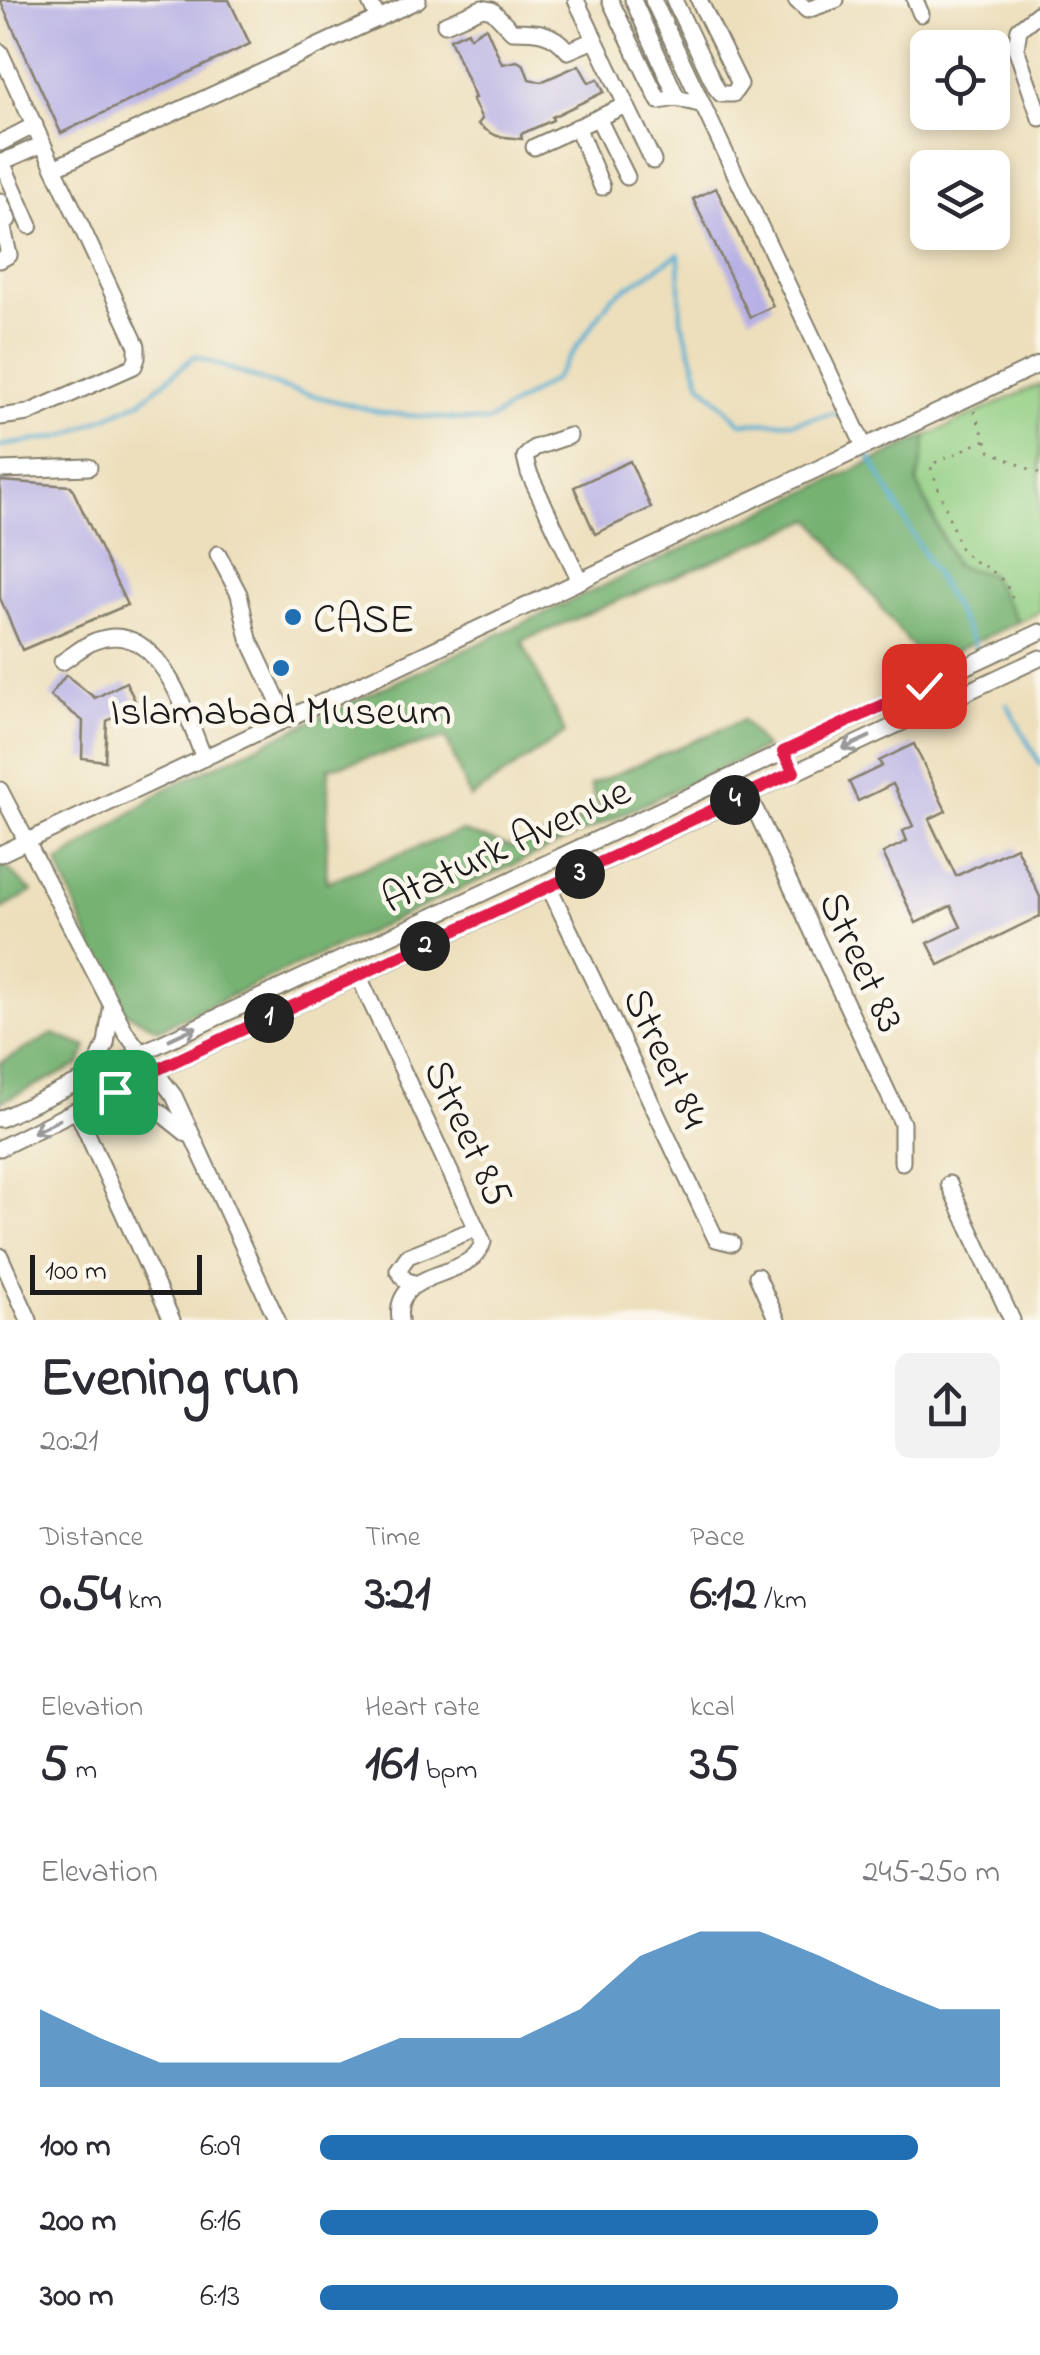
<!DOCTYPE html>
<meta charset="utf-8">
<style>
:root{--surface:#fff;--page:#f2f2f3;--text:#2b2b33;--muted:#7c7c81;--accent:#1f6fb2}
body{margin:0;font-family:"Indie Flower",sans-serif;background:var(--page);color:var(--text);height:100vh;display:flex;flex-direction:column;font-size:38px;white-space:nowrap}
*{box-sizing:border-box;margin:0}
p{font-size:32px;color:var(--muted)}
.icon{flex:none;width:55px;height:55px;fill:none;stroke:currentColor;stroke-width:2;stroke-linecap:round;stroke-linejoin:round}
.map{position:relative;height:1320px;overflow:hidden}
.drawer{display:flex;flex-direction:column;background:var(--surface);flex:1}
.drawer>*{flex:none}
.tools{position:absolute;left:910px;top:30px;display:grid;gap:20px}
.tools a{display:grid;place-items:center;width:100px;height:100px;border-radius:15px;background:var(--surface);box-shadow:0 5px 15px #0003;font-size:50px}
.scale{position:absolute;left:30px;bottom:25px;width:172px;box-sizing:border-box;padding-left:10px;border:5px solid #1c1c1c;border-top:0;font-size:28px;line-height:35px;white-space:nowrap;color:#1c1c1c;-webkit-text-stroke:8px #fbf7ec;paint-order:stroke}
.pin{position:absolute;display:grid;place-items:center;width:85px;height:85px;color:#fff;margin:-42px;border-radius:20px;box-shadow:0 5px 15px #0006}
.km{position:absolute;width:50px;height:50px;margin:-25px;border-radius:50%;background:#222;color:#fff;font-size:28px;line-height:50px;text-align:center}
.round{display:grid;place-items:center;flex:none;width:105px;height:105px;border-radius:15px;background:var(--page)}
.summary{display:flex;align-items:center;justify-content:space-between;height:170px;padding:0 40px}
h1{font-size:55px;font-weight:700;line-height:75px}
.figures{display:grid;grid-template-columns:repeat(3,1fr);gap:15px;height:170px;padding:10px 40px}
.figures div{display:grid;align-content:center}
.figures b{font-size:50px;font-weight:700}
.figures small{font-size:28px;font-weight:400}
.figures p{font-size:28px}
.chart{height:280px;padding:20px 40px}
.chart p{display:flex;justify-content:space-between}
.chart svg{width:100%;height:180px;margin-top:10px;fill:var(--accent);opacity:.7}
ul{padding:0 40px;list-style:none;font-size:32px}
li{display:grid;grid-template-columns:160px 120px 1fr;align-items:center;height:75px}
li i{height:25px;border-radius:12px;background:var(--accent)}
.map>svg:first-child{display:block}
.green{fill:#93cf84;stroke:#587650;stroke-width:2.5}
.forest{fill:#76b272;stroke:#496747;stroke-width:2.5}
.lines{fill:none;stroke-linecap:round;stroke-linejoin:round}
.stream{stroke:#55aed3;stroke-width:4}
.building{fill:#b7b1e5}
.minor-casing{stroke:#847e6c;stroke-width:19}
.path{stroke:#847e6c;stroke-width:2.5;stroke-dasharray:2.5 8;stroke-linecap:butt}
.minor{stroke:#fff;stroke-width:15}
.oneway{stroke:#999}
.route-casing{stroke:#fff;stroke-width:20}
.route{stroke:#e11d48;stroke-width:12}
.poi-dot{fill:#1f6fb2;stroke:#fbf7ec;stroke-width:4}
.labels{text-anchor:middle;stroke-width:9;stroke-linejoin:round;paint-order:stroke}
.poi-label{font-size:42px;fill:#1c1c1c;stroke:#fbf7ec;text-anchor:start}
.street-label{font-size:42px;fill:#1c1c1c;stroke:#fbf7ec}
</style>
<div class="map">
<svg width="1040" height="1320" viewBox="0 0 1040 1320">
<rect width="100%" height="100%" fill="#fbf7ec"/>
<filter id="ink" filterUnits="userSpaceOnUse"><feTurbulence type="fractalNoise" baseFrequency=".01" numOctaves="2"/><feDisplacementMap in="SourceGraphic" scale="20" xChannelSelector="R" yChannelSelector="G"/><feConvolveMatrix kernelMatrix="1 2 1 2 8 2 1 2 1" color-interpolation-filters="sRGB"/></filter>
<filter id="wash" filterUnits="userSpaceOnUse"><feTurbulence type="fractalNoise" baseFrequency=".0048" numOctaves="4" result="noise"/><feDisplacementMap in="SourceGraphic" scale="40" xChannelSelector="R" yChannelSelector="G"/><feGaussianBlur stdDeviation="2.25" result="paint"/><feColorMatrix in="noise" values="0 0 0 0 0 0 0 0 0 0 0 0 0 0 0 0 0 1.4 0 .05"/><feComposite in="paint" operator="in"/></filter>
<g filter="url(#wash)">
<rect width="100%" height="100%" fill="#eddfbc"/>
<path class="green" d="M1040 384V612L1018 622 989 575 956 566 917 482 927 436Z"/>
<g class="forest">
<path d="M927 436 917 483 955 566 989 574 1018 622 926 665 812 519 522 641 565 733 470 798 446 738 329 768 326 882 461 831 517 849 599 811 590 785 743 720 765 748 159 1029 117 1008 58 863 169 787Z"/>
<path d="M3 864 32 892 0 910V865Z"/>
<path d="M53 1034 87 1047 79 1065 0 1102V1063Z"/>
</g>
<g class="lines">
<g class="stream">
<path d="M0 446 65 436 141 401 195 356 280 387 383 413 487 422 554 379 612 297 679 254 681 319 701 383 741 423 795 422 845 411"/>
<path d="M866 450 980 655"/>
<path d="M1007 704 1040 764"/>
</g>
</g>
<g id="blocks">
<g class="building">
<path d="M0 0H229L250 44 61 133Z"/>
<path d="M486 27 502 64 517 61 524 65 529 79 541 82 579 65 589 83 598 79 604 92 552 117 553 120 521 134 522 139 497 136 486 130 478 124 482 119 472 99 475 98 450 39 468 31 470 37Z"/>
<path d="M716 188 773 306 750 317 693 199Z"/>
<path d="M630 461 651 508 595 534 574 487Z"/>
<path d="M0 481 71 486 127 605 22 650 0 598Z"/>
<path d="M66 675 95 698 126 682 137 705 107 721 105 761 82 758 83 721 50 696Z"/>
<path d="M914 744 946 811 929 819 956 876 1016 847 1040 897V916L939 965 928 943 961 927 951 906 916 923 883 853 907 841 903 831 913 826 893 784 858 801 849 782 882 766 879 761Z"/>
</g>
</g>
</g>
<g filter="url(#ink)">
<use href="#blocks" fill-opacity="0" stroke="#847e6c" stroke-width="2.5"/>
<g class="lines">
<g class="minor-casing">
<g id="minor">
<path d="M369 0 378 19"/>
<path d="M576 0 653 161"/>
<path d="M610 0 659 101 677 98 703 105"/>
<path d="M633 0 677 98"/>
<path d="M653 0 864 446"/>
<path d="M674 0 716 88 721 94H733L740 84 699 0"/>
<path d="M796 0 807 10 836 0"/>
<path d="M915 0 921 14"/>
<path d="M1040 12 1019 29 1016 48 1040 118"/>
<path d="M445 24 482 8 492 10 512 31C536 31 552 31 568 51L594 40"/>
<path d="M0 52 54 168 418 0"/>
<path d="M598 118 627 177"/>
<path d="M577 127 602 187"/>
<path d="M0 143 35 125"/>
<path d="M534 147 626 105"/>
<path d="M0 201 8 220 2 223 9 255 0 260"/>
<path d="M30 226 2 162 43 144"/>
<path d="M0 417 28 413 134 366 137 358V346L54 168"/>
<path d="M569 436 534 448 525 457 529 473 580 581"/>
<path d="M0 470 89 467"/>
<path d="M218 554 239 594 249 639 286 718"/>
<path d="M62 662C73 655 84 645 95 641 159 616 186 715 204 758"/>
<path d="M0 790 126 1033 174 1096 277 1320"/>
<path d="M748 794 902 1123V1162"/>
<path d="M0 854 1040 364"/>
<path d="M550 889 716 1239 732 1243"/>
<path d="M359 977 483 1242C472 1282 392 1266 400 1320"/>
<path d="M91 1077 106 1044 111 1010"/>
<path d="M115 1093 157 1110 187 1134"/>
<path d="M77 1111 172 1320"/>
<path d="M0 1119 1040 632"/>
<path d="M0 1148 155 1071 1040 658"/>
<path d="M949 1184 1012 1320"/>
<path d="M0 1256 29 1320"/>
<path d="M757 1276 777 1320"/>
<path d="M417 1284 405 1280 398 1270 408 1256 465 1233"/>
</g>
</g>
<g class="path">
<path d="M974 411 990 451 1040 474"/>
<path d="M985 440 930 465 960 548C979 572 998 562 1013 599"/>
</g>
<use href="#minor" class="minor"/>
</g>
<defs><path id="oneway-shaft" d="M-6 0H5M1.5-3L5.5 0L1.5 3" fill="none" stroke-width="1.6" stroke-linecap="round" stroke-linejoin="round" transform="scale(2.5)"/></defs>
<g class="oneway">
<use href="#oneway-shaft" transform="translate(856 743) rotate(155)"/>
<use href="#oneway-shaft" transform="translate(183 1033) rotate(-25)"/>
<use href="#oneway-shaft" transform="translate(46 1126) rotate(154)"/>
</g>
</g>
<g class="lines" filter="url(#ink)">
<g class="route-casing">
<path id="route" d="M115 1092 154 1071 794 772 783 752 924 686"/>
</g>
<use href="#route" class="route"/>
</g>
<g class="poi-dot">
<circle cx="293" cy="617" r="10"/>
<circle cx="281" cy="668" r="10"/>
</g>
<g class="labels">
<g class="poi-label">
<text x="313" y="632">CASE</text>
<text x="281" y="724" text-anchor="middle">Islamabad Museum</text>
</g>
<g class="street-label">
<text transform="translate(505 843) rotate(-25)" y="15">Ataturk Avenue</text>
<text transform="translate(864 961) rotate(65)" y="15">Street 83</text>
<text transform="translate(668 1057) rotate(65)" y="15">Street 84</text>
<text transform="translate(470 1132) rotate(65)" y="15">Street 85</text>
</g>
</g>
</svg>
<div class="tools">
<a><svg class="icon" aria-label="locate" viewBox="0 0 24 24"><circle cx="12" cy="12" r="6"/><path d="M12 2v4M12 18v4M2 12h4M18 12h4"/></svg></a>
<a><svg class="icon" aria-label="layers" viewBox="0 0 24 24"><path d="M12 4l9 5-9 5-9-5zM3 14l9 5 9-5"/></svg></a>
</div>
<div class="scale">100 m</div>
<div class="pin" style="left:115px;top:1092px;background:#1e9e55"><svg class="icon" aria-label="arrive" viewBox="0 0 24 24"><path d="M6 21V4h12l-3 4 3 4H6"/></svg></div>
<div class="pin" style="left:924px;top:686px;background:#d93025"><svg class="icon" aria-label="check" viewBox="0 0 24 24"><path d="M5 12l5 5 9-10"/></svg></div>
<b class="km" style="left:269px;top:1018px">1</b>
<b class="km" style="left:425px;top:946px">2</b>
<b class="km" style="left:580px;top:874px">3</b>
<b class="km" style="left:735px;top:800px">4</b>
</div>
<section class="drawer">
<div class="summary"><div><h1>Evening run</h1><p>20:21</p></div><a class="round"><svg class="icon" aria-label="share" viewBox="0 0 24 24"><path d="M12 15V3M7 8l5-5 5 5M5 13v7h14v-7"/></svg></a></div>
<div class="figures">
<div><p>Distance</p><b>0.54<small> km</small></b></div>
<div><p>Time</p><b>3:21</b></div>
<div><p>Pace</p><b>6:12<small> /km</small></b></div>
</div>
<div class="figures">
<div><p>Elevation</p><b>5<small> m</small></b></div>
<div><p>Heart rate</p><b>161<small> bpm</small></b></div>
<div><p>kcal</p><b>35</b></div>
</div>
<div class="chart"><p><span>Elevation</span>245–250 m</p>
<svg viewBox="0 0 160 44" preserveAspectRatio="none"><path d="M0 44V25L10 32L20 38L30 38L40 38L50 38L60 32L70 32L80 32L90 25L100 12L110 6L120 6L130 12L140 19L150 25L160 25V44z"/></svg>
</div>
<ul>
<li><b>100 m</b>6:09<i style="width:88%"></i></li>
<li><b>200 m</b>6:16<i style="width:82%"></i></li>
<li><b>300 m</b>6:13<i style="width:85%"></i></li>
</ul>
</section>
